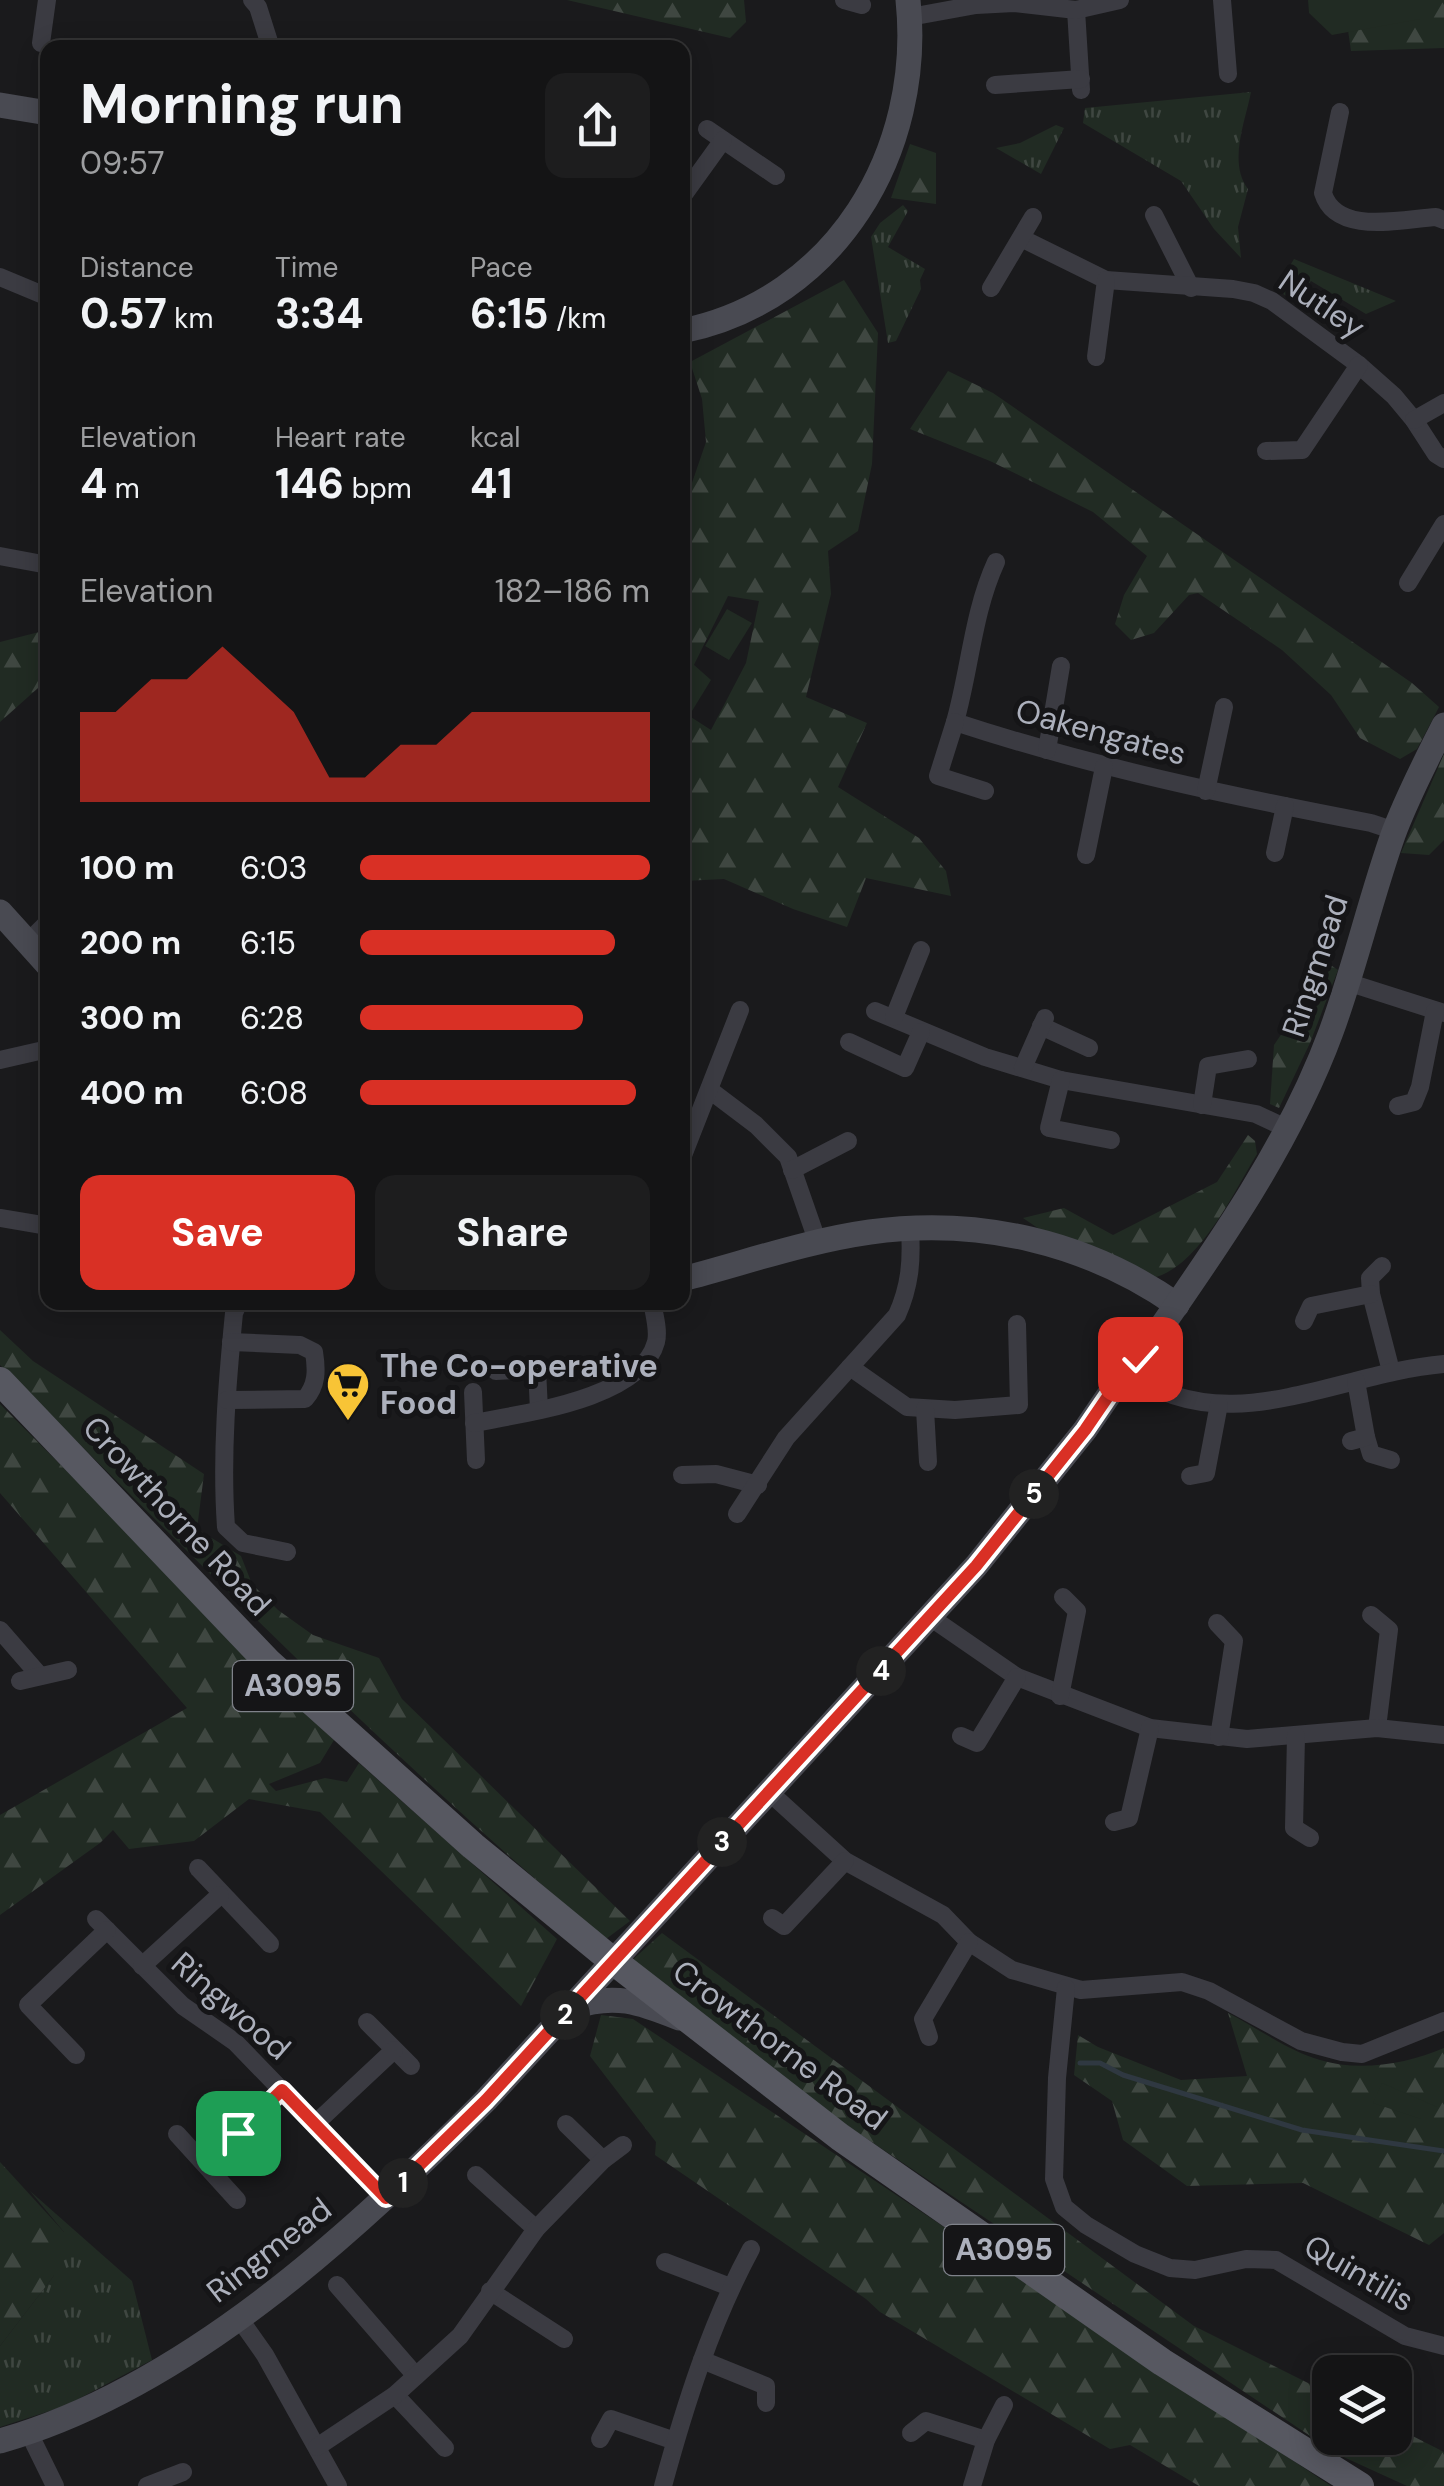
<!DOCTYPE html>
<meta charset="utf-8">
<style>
:root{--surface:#141415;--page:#1d1d1e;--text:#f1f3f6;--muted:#9d9ea0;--line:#333334;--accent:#d93025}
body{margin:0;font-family:"DM Sans",sans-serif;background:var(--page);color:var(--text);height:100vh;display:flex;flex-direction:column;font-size:38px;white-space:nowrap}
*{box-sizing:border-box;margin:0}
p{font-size:32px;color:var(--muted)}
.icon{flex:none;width:55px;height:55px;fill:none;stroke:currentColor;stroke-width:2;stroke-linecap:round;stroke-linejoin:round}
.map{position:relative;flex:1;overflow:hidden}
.drawer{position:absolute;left:40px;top:40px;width:650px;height:1270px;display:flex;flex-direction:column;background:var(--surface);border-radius:20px;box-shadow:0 5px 25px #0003,0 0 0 2px var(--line)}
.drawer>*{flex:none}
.controls{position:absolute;left:1312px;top:2355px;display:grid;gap:20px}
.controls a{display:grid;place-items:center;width:100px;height:100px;border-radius:20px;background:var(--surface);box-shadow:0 5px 25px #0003,0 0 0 2px var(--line);font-size:50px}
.pin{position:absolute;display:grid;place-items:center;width:85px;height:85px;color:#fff;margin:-42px;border-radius:20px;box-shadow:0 5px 15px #0006}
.km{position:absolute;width:50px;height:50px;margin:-25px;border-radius:50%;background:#222;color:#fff;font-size:28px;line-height:50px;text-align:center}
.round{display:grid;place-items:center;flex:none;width:105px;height:105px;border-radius:20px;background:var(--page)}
.headline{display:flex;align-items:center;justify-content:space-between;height:170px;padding:0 40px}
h1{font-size:55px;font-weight:700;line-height:75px}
.metrics{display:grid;grid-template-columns:repeat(3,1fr);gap:15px;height:170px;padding:10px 40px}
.metrics div{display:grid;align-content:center}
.metrics b{font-size:42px;font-weight:700}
.metrics small{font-size:28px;font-weight:400}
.metrics p{font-size:28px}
.chart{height:280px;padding:20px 40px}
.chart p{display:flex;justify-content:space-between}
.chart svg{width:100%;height:180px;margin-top:10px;fill:var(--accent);opacity:.7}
.cta{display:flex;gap:20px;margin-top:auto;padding:20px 40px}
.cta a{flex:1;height:115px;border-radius:20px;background:var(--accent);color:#fff;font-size:40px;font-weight:700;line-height:115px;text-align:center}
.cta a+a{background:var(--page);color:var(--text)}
ul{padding:0 40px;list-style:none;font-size:32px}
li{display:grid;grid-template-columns:160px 120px 1fr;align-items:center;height:75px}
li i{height:25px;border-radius:12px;background:var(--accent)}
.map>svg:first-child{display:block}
.grass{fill:url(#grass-tufts)}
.forest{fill:url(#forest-firs)}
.park{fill:#212b23}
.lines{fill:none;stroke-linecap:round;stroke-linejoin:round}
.stream{stroke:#2f3841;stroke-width:5}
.street{stroke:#3b3b42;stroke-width:18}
.secondary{stroke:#494a52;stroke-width:25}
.primary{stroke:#575861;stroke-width:28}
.route-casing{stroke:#fff;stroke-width:20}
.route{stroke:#d93025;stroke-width:12}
.labels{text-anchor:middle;stroke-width:10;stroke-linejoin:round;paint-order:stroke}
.shield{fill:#151517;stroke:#7f828a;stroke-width:2.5}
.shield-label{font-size:30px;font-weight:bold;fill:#acb0bc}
.street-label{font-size:32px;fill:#acb0bc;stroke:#151517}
.poi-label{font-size:32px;font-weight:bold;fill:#acb0bc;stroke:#151517;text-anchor:start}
</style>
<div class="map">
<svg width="1444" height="2486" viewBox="0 0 1444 2486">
<defs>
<pattern id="grass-tufts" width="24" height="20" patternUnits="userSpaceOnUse" patternTransform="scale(2.5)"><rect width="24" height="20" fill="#212b23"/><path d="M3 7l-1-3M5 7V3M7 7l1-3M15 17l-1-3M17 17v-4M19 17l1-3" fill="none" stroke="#3f4741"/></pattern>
<pattern id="forest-firs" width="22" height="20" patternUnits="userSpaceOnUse" patternTransform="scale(2.5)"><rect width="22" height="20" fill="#212b23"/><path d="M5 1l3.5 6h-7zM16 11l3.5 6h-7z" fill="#3f4741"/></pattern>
</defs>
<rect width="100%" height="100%" fill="#1a1a1c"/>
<g class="grass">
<path d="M1251 92C1245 123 1228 162 1248 189L1238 227 1241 258 1214 229 1181 181 1083 123 1085 108Z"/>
<path d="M1056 125 1064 128 1041 174 996 148 1020 143Z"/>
<path d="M903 205 908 211 888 247 925 269 920 280 921 289 896 341 888 343 871 237 880 223Z"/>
<path d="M1294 259 1396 301 1366 314 1311 281 1295 302 1276 289Z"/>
<path d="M30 2191 132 2281 152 2360 65 2406 0 2427V2346L53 2277 64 2232Z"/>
</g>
<g class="forest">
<path d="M567 0H744L746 22 730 38Z"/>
<path d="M1370 0H1444V48L1351 51 1347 23Z"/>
<path d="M910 144 936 153V204L891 198Z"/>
<path d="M844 280 878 333 872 464 858 531 828 551 831 594 806 697 867 723 838 787 919 838 946 871 951 896 866 878 847 927 793 909 724 879 683 881V712L711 730 746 663 759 601 728 596 683 687V509L706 442 702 399 690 362Z"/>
<path d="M948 371 993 393 1412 683 1439 707 1417 749 1400 759 1360 738 1331 695 1282 650 1198 593 1189 595 1154 633 1131 640 1115 624 1124 595 1147 556 1093 512 990 461 910 429Z"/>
<path d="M47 630V680L0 722V642Z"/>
<path d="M1444 754V840L1429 855 1401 853Z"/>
<path d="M1329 964 1338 970 1310 1043 1279 1108 1270 1104 1274 1045Z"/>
<path d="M1248 1135 1255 1141 1257 1154C1233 1193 1200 1266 1153 1278L1048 1235 1023 1218 1064 1208 1113 1235 1217 1182Z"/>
<path d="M0 1330 33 1361 204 1474 197 1529 241 1556 252 1584 278 1610 313 1635 379 1658 402 1699 630 1921 606 1939C392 1761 198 1561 0 1365Z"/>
<path d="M0 1404 334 1740 320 1763 269 1784 276 1791 325 1778 347 1782 359 1763 557 1939 521 2006 320 1812 249 1799 194 1841 129 1849 113 1830 100 1843 0 1915V1815L187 1708 0 1493Z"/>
<path d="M662 1933 1194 2326 1330 2394V2438H1395V2427L1444 2452V2486H1407L1337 2454 730 2047 627 1965Z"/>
<path d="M1228 2013C1257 2028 1289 2051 1320 2060 1359 2072 1407 2064 1444 2048V2233L1429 2245 1303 2183 1187 2186 1123 2140 1112 2101 1074 2075 1078 2035 1098 2047 1181 2080 1247 2076Z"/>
<path d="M601 2015 633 2019 1331 2486H1199L1130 2445 1110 2449 880 2312 866 2299 655 2155 656 2142 590 2056Z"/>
<path d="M0 2162 64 2232 66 2249 53 2277 0 2346Z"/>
</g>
<g class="park">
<path d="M1308 0H1420V19L1332 35 1309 13Z"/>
<path d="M727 609 752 623 729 660 705 646Z"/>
<path d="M684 656 711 680 692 711 683 704Z"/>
<path d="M1382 2083 1437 2107 1421 2119 1373 2103Z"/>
</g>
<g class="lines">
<path class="stream" d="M1080 2063H1100L1123 2075 1302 2130 1444 2151"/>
<g class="street">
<path d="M252 0 258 7 271 48"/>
<path d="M844 0 862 5"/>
<path d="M1222 0 1228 74"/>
<path d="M1076 10 1081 90"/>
<path d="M910 17 976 5 1014 3 1076 10 1120 0"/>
<path d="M41 43 47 0"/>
<path d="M995 85 1081 79"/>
<path d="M1340 112 1323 193C1336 236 1402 219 1436 217L1444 220"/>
<path d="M707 129 776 176"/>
<path d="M682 197 723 140"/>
<path d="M1154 215 1191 288"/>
<path d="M1021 238 1106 280 1233 289 1254 293 1272 301 1359 365 1394 396 1414 420 1436 454 1444 459"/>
<path d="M0 277 48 297"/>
<path d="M991 288 1033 217"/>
<path d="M1096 357 1106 280"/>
<path d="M1414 420 1444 403"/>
<path d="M1266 451 1302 450 1359 365"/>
<path d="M0 556 48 565"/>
<path d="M996 562C973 612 970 669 955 722 1092 767 1230 796 1371 823L1395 831"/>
<path d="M1408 583 1444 524"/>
<path d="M955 722 938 776 985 791"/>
<path d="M1047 750 1061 666"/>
<path d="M1206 791 1224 707"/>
<path d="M1275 853 1285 806"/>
<path d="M1086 855 1104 767"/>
<path d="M27 943 48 922"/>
<path d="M1347 982 1444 1013"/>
<path d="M875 1011 985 1057 1061 1080 1256 1114 1288 1129"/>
<path d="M894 1017 921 950"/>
<path d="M1041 1026 1089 1048"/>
<path d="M849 1042 905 1068 921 1032"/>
<path d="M0 1060 48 1049"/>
<path d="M1023 1068 1045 1018"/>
<path d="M1061 1080 1049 1128 1111 1140"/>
<path d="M711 1091 756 1125 788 1157 818 1243"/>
<path d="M1202 1105 1208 1066 1248 1059"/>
<path d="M1398 1106 1414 1102 1420 1087 1435 1011"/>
<path d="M682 1158 740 1010"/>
<path d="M792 1170 848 1141"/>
<path d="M0 1218 48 1226"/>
<path d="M1382 1266 1370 1278 1371 1294 1391 1371"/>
<path d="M239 1302 234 1313C227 1384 221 1457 226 1527L243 1543 287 1552"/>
<path d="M1304 1321 1311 1306 1371 1294"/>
<path d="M850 1367 907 1407 955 1410 1019 1405 1017 1324"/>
<path d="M1126 1370C1224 1445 1336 1373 1444 1364"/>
<path d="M496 1371 537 1369 539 1410"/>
<path d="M473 1392 476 1460"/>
<path d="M227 1400 305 1399C317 1385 317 1371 314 1352L300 1345 231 1342"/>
<path d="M925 1409 928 1462"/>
<path d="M474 1423C524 1413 641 1399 656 1342 659 1330 654 1314 652 1302"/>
<path d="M1366 1437 1371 1454 1391 1460"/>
<path d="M1351 1441 1366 1437 1356 1381"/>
<path d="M682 1475 716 1474 758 1485"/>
<path d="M1190 1476 1206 1473 1219 1404"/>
<path d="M737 1514 786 1438 897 1315C910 1286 912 1261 910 1229"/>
<path d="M1371 1615 1389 1630 1377 1728"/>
<path d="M930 1617 1017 1677 1150 1728 1247 1739 1377 1728 1444 1735"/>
<path d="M1217 1623 1234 1641 1219 1737"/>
<path d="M0 1630 40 1676"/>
<path d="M20 1681 68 1670"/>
<path d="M1060 1696 1077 1611 1063 1597"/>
<path d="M961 1736 977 1743 1017 1677"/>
<path d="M1296 1736 1294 1828 1310 1838"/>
<path d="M768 1791 845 1861 943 1915 969 1942 1012 1970 1081 1990 1182 1982 1209 1991 1301 2041 1342 2052 1362 2054 1444 2021"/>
<path d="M1114 1822 1129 1818 1150 1728"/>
<path d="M198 1868 270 1944"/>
<path d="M772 1918 784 1926 845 1861"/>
<path d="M96 1919 183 2006 235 2042 386 2198"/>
<path d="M142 1966 220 1895"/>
<path d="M1066 1988 1057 2078 1054 2179 1064 2207 1086 2225 1135 2254 1170 2268 1195 2270 1246 2259 1276 2260 1405 2336 1444 2346"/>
<path d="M367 2022 411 2066"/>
<path d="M929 2037 923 2019 969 1942"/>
<path d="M76 2055 28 2005 107 1930"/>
<path d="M316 2123 394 2050"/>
<path d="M566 2124 603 2160"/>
<path d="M177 2134 237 2200"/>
<path d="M205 2164 281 2090"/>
<path d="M476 2175 536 2229"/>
<path d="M665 2262 730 2287"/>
<path d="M337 2285 416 2376"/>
<path d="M490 2291 564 2339"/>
<path d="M239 2318 265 2355 338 2486"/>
<path d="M702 2360 766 2386V2403"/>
<path d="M395 2395 445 2448"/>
<path d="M29 2433 55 2486"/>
<path d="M911 2433 926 2421 986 2440"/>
<path d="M600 2439 611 2419 675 2441"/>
<path d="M317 2447 395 2395 460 2336 536 2229 603 2160 623 2145"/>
<path d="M147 2486 183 2472"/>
<path d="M663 2486C685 2405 711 2323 751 2249"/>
<path d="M972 2486 986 2440 1004 2405"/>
</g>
<g class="secondary">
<path d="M0 105 48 113"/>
<path d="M682 331C836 300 924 151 908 0"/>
<path d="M0 912 48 965"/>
<path d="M682 1279C744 1263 806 1241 870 1232 979 1217 1087 1242 1177 1305"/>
<path d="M573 2007C615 1993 639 2002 679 2018"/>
<path d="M0 2441C184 2389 354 2233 486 2100L976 1566 1085 1430 1126 1370 1139 1359C1210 1257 1288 1149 1331 1032 1355 967 1370 900 1393 835 1407 797 1426 761 1444 725"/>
</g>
<path class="primary" d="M0 1381 268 1662 473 1846 603 1953 840 2137 1162 2362 1360 2486"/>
</g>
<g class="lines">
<g class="route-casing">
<path id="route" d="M238 2133 282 2090 386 2198 486 2100 976 1566 1085 1430 1126 1370 1140 1359"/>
</g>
<use href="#route" class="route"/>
</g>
<defs>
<g id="supermarket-pin" transform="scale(2.25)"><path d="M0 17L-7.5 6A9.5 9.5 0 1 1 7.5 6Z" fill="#f8c436" stroke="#151517"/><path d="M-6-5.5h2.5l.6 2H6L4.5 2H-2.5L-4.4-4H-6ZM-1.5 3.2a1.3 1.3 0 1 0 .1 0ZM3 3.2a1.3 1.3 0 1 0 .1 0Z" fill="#111"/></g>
</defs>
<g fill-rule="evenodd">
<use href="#supermarket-pin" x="348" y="1384"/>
</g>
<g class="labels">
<g class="shield">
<rect x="233" y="1661" width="120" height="50" rx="8"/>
<rect x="944" y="2225" width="120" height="50" rx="8"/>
</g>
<g class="shield-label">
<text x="293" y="1696">A3095</text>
<text x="1004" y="2260">A3095</text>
</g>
<g class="street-label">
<text transform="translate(1322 304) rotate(34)" y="11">Nutley</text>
<text transform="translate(1101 732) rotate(15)" y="11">Oakengates</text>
<text transform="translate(1315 966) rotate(-72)" y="11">Ringmead</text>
<text transform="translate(177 1516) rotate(47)" y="11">Crowthorne Road</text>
<text transform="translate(231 2006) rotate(41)" y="11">Ringwood</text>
<text transform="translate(780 2045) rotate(37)" y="11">Crowthorne Road</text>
<text transform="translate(269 2250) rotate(-38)" y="11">Ringmead</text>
<text transform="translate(1359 2273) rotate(30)" y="11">Quintilis</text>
</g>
<g class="poi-label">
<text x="380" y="1377">The Co-operative<tspan x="380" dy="37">Food</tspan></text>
</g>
</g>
</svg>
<div class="controls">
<a><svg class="icon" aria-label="layers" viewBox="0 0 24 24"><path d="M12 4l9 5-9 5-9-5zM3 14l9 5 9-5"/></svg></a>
</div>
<div class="pin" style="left:238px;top:2133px;background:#1e9e55"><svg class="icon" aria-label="arrive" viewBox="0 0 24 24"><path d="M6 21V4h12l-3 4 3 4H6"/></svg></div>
<div class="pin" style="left:1140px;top:1359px;background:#d93025"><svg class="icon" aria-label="check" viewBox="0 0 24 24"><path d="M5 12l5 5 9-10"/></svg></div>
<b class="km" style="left:403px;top:2183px">1</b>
<b class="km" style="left:565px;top:2015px">2</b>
<b class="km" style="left:722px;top:1842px">3</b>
<b class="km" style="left:881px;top:1671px">4</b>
<b class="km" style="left:1034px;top:1494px">5</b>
<section class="drawer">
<div class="headline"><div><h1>Morning run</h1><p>09:57</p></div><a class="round"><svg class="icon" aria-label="share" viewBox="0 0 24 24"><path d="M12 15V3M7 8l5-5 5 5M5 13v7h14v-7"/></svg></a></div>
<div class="metrics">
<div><p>Distance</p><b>0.57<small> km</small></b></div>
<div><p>Time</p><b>3:34</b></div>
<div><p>Pace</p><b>6:15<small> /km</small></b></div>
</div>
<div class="metrics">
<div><p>Elevation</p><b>4<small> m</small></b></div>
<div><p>Heart rate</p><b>146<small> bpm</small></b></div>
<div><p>kcal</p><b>41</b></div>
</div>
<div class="chart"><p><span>Elevation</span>182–186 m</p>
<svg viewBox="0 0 160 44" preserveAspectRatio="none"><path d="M0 44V22L10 22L20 14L30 14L40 6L50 14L60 22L70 38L80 38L90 30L100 30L110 22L120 22L130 22L140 22L150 22L160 22V44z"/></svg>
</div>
<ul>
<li><b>100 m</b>6:03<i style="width:100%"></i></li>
<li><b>200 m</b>6:15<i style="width:88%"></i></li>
<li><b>300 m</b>6:28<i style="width:77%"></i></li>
<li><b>400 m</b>6:08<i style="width:95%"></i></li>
</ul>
<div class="cta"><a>Save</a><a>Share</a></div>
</section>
</div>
